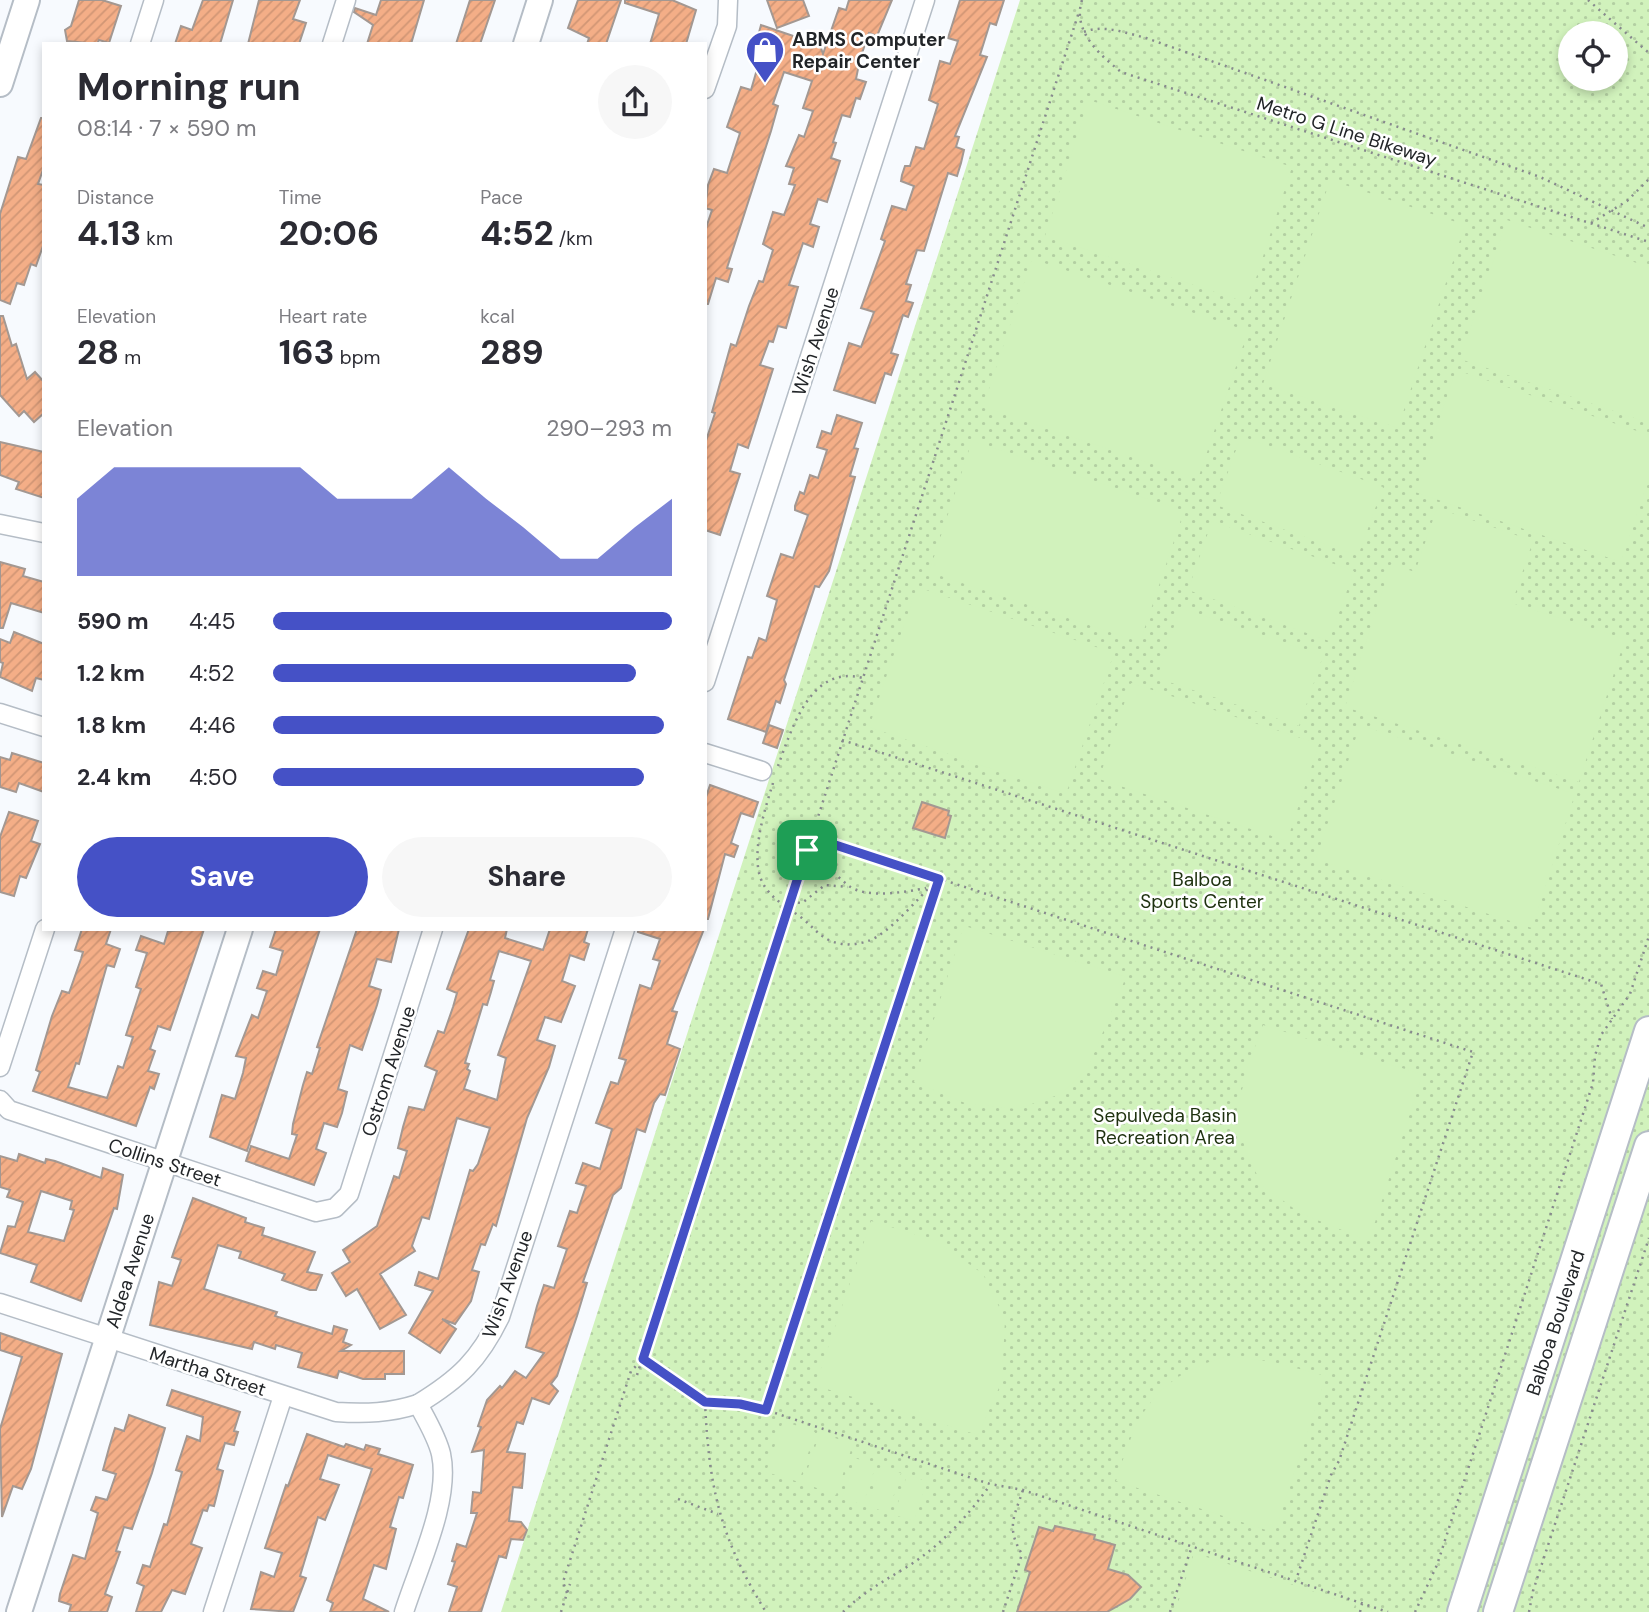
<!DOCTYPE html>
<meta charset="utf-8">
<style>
:root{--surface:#fff;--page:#f7f7f7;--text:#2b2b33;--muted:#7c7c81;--accent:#4551c6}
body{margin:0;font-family:"DM Sans",sans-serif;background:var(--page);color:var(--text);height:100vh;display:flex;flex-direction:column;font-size:26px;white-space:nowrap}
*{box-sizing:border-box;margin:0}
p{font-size:23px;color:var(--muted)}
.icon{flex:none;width:38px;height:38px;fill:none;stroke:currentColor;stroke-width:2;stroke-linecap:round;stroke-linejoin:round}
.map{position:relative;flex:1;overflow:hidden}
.side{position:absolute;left:42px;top:42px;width:665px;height:889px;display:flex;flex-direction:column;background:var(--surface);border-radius:0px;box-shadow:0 4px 10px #0003}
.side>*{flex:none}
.fabs{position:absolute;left:1558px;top:21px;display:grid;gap:14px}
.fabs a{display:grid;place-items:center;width:70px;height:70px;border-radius:50%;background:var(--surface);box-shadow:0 4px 10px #0003;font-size:35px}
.pin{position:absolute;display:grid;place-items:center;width:60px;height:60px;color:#fff;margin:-30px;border-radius:14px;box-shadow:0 4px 10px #0006}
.round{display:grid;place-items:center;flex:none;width:74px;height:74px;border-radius:37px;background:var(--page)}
.head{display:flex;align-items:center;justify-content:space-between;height:119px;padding:0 35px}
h1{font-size:38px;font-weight:700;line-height:52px}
.stats{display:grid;grid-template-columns:repeat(3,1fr);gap:10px;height:119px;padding:7px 35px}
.stats div{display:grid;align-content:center}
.stats b{font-size:35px;font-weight:700}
.stats small{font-size:19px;font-weight:400}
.stats p{font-size:19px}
.chart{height:196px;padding:14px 35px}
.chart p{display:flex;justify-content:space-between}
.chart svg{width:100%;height:126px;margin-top:7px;fill:var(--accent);opacity:.7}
.primary-button{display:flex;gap:14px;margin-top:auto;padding:14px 35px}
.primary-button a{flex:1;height:80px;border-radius:42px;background:var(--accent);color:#fff;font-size:28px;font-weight:700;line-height:80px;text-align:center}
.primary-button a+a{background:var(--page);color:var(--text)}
ul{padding:0 35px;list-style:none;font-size:23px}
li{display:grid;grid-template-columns:112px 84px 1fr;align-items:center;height:52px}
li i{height:18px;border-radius:9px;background:var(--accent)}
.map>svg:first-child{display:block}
.park{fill:url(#park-dots);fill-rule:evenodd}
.pitch{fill:#d1f2bc}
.building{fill:url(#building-hatch);stroke:#a39892;stroke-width:2;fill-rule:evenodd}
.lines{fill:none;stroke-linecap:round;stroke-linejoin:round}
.street-casing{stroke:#b5bdc6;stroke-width:21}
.secondary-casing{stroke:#b5bdc6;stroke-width:28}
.primary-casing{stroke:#b5bdc6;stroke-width:32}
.path{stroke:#878a8d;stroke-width:2.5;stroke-dasharray:2 5;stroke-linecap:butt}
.street{stroke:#fff;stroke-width:18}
.secondary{stroke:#fff;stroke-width:24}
.primary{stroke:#fff;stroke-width:28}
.route-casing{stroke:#fff;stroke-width:14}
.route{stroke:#4551c6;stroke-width:9}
.labels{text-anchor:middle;stroke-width:5;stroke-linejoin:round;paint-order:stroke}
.poi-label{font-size:19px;font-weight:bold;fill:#222528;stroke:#fff;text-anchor:start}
.street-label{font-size:19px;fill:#222528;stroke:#fff}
.park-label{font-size:19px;fill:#1e310f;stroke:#fff}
</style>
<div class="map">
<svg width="1649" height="1612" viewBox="0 0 1649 1612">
<defs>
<pattern id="park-dots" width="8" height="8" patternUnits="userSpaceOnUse" patternTransform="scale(1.75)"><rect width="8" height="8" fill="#d1f2bc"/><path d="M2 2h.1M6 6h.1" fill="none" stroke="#b3cfa2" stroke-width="1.8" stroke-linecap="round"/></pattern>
<pattern id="building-hatch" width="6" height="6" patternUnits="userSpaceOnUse" patternTransform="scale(1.75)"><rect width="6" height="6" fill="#f4ae87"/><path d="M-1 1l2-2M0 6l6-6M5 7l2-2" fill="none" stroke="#d19675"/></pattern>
</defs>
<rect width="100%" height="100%" fill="#f7fafe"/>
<path class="park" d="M1020 0H1649V1612H501ZM1570 33H1615V79H1570Z"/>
<g class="pitch">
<path d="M1089 100 1292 167 1248 303 1045 236Z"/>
<path d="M1330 180 1465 225 1398 428 1263 384Z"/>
<path d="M1507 220 1649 267V423L1460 359Z"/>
<path d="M1032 259 1248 331 1198 479 983 407Z"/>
<path d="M1456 370 1649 435V478L1621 562 1415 492Z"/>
<path d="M1241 436 1383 487 1358 556 1216 505Z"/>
<path d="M972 441 1184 511 1140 642 929 572Z"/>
<path d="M1437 508 1533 541 1512 603 1625 639 1579 782 1345 707 1391 564 1415 572Z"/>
<path d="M1212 521 1354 571 1329 641 1188 590Z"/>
<path d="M917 587 1114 653 1066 794 869 727Z"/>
<path d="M1180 608 1323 656 1299 726 1157 678Z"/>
<path d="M1131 683 1319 744 1287 841 1099 779Z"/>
<path d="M1360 725 1575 794 1532 928 1316 859Z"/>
<path d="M968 927 1126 977 1088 1068 1061 1094 1017 1109 965 1103 914 1082 962 931Z"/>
<path d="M1263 1025 1418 1073 1421 1079 1369 1241 1300 1213 1263 1186 1247 1156 1236 1114 1248 1066Z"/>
<path d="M871 1221 937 1241 983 1274 1005 1319 1002 1381 978 1435 820 1387 817 1380Z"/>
<path d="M1227 1356 1273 1362 1326 1376 1276 1528 1269 1531 1116 1481C1138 1410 1154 1378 1227 1356Z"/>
<path d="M783 1421 815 1432 799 1482 766 1472Z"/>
<path d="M820 1433 853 1444 836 1495 803 1483Z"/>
<path d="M855 1458 876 1465 863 1505 842 1498Z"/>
<path d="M881 1466 901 1473 888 1513 868 1506Z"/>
<path d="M907 1475 927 1481 914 1521 894 1515Z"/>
<path d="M1194 1553 1355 1605 1352 1612H1175Z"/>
</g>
<g class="building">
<path d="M79 0H102L121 6 109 43 99 40 97 44 67 41 65 30 71 26Z"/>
<path d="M203 0H233L220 44H175L181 26 192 30Z"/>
<path d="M259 0H300L293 19 306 23 299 44H248Z"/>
<path d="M381 0H424L411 44H367L373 25 354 12 355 8 376 15Z"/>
<path d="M470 0H495L480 44H456Z"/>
<path d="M578 0H621L606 44H587L589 38 568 28Z"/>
<path d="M625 0H672L696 10 686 44H650L659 14 625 3Z"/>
<path d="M767 0H803L809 16 777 28Z"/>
<path d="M849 0H892L877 36 869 33 860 59 856 79 866 82 860 99 856 98 850 117 842 115 833 142 836 143 831 158 840 161 827 202 818 199 810 224 819 227 813 247 803 243 789 285 798 287 786 328 778 326 773 342 769 341 760 365 773 369 748 448 738 444 730 471 740 474 720 535 705 530V444L715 413 712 412 731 344 736 346 749 306 759 281 763 282 773 250 763 244 773 212 784 215 795 185 789 184 794 168 786 166 799 135 804 137 813 111 803 108 812 81 784 72 773 104 778 106 771 131 727 268 732 269 728 282 716 278 708 304H705V231L712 210 705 208 708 185 714 169 727 173 740 133 727 127 741 87 751 90 765 42 757 40 761 25 820 45 823 54 839 8 846 10Z"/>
<path d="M960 0H1004L996 25 990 23 980 55 987 57 955 136 959 137 956 147 964 150 961 163 957 176 948 173 924 251 917 250 906 284 911 285 906 301 913 303 908 317 903 315 891 353 898 355 891 375 885 373 875 403 834 390 849 343 861 347 874 312 861 308 885 241 881 239 892 206 906 210 914 186 901 181 902 175 905 166H910L916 147 924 149 938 104 929 100 935 79 940 61 950 64 958 41 948 38Z"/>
<path d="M41 118H44V167L38 184 44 185V243L36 266 31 264 24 285 17 283 10 304 0 300V214L18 157 26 159Z"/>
<path d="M0 316H3L12 346 16 344 27 379 35 372 44 382V413L34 422 24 411 19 416 0 395Z"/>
<path d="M837 415 862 423 854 448 858 449 850 476 855 477 829 571 819 587 815 586 784 680 786 684 780 703 776 701 766 732 728 719 748 657 752 658 759 638 766 641 777 600 767 596 781 554 793 558 808 515 795 510V506L800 492 804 494 810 475 818 478 827 450 817 447 822 431 831 434Z"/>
<path d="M0 442 44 452V498L16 489 19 482 0 475Z"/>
<path d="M0 562 25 569 23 576 44 582V613L11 603 3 628H0Z"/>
<path d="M14 632 44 644V680L36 678 32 691 0 677 3 663 0 662V639L10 643Z"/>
<path d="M769 725 783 730 777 748 763 743Z"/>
<path d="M12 753 44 763V792L19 783 16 792 0 787V757L10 760Z"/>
<path d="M710 785 758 802 753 817 741 813 731 843 738 846 734 857 725 854 708 919H705V800Z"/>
<path d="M922 802 949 811 948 815 951 816 945 838 913 828Z"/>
<path d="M9 812 38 821 31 841 40 844 26 878 20 876 14 896 0 892V837Z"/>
<path d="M82 929H111L106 944 120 949 114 967 107 965 79 1064 76 1063 68 1087 107 1098 118 1066 123 1068 133 1037 126 1035 141 989 136 987 147 953 136 950 141 936 164 944 168 931 204 929 170 1030 158 1026 150 1049 155 1051 148 1071 159 1074 154 1089 150 1087 136 1126 33 1091 40 1072 36 1070 52 1016 62 991 69 993 81 959 83 952 75 950Z"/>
<path d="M276 929H320L247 1151 210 1137 222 1095 235 1099 243 1073 246 1058 236 1056 252 1015 258 1018 267 991 257 988 263 971 276 975 283 951 270 947Z"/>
<path d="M357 929H399L391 962 377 959 369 986 381 990 377 1005 362 1050 350 1045 338 1089 347 1092 342 1113 337 1127 324 1123 316 1149 326 1153 314 1185 246 1161 251 1146 289 1159 297 1135 292 1134 293 1124 303 1085 307 1072 312 1074 320 1048 317 1047Z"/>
<path d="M469 929H507L505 938 543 950 550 929H588L584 942 589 944 584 960 570 955 562 981 575 986 561 1022 545 1017 537 1040 555 1046 549 1067 527 1118 496 1226 493 1224 485 1245 481 1244 472 1270 479 1272 471 1301 455 1324 442 1319 456 1329 440 1353 409 1333 433 1291 415 1285 419 1272 438 1279 470 1170 473 1171 478 1164 490 1128 457 1118 429 1219 422 1217 412 1246 415 1251 380 1274 406 1315 380 1329 357 1289 346 1296 332 1273 350 1262 343 1250 377 1226 394 1176 399 1178 407 1151 398 1148 403 1127 409 1107 424 1110 437 1071 425 1066 438 1031 444 1033 453 1007 457 993 447 989ZM499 951 531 961 498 1055 506 1058 497 1100 464 1089 470 1071 467 1069 469 1064 465 1063 483 1004 487 1005 491 992 494 981 490 980Z"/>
<path d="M638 929H704L672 1011 677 1012 667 1044 680 1049 665 1095 660 1094 654 1103 645 1132 637 1129 621 1188 613 1195 583 1282 587 1283 577 1316 557 1376 551 1384 558 1391 549 1404 532 1398 523 1424 517 1422 507 1452 525 1454 522 1488 513 1487 509 1521 521 1522 527 1530 523 1540 511 1539 506 1558 499 1556 481 1612H449L457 1587 448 1584 455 1562 452 1561 457 1544 466 1547 477 1513H471L473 1492 481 1493 484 1450 472 1452 481 1427 478 1426 487 1400 500 1386 502 1388 515 1371 526 1378 544 1353 526 1347 537 1306 544 1285 554 1288 567 1249 558 1246 570 1211 577 1213 586 1186 576 1183 583 1163 600 1169 612 1129 596 1123 611 1082 618 1084 626 1060 619 1058 640 985 651 989 660 961 653 959 660 939 638 932Z"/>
<path d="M19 1154 45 1163 46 1159 55 1161 101 1178 103 1168 123 1175 117 1209 114 1208 81 1301 31 1282 37 1265 0 1253 8 1226 15 1227 23 1202 7 1197 10 1190 0 1187V1156L17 1161ZM41 1191 72 1201 70 1209 74 1210 64 1241 28 1232Z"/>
<path d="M193 1198 246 1218 245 1222 264 1228 262 1235 315 1252 307 1272 322 1275 316 1290H310L282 1280 285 1274 239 1258 241 1252 218 1245 204 1289 277 1312 275 1316 332 1334 334 1326 347 1330 343 1342 351 1345 341 1351H404V1374H385V1379H363L339 1371 337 1378 298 1367 302 1353 276 1345 275 1349 254 1342 252 1349 150 1325 159 1282 172 1286 181 1260 172 1257 174 1251Z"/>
<path d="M0 1333 62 1354 31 1469 22 1489 13 1486 2 1517 0 1429 22 1357 0 1350Z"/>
<path d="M172 1390 240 1412 234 1431 238 1432 234 1445 225 1443 217 1469 223 1471 214 1506 209 1505 207 1511 203 1510 191 1544 202 1548 185 1594 172 1590 161 1612H136L144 1586 137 1583 143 1565 150 1567 164 1524 167 1525 182 1472 176 1470 187 1436 200 1441 203 1417 167 1405Z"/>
<path d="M129 1415 165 1428 152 1473 132 1529 124 1527 116 1551 120 1552 105 1594 112 1597 107 1612H69L71 1605 59 1601 60 1594 73 1555 85 1559 98 1513 91 1510 96 1497 107 1500 116 1474 103 1470 109 1448 115 1428 124 1431Z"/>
<path d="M307 1434 344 1447 346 1444 364 1450 366 1445 380 1449 378 1454 413 1465 403 1498 399 1497 390 1527 396 1529 386 1569 374 1565 363 1599 389 1612H330L333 1603 327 1600 372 1469 328 1455 320 1479 339 1485 325 1520 318 1517 300 1576 306 1578 293 1612 251 1609 261 1572 274 1577 282 1553 265 1548 286 1485 288 1486Z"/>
<path d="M1055 1526 1095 1535 1094 1539 1115 1545 1108 1569 1128 1575 1141 1587 1130 1599 1107 1612H1017L1030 1572 1025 1570 1039 1527 1053 1531Z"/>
</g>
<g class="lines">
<g class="street-casing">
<g id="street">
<path d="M140 44 154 0"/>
<path d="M332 44 346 0"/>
<path d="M705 89 727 26 728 0"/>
<path d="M0 524 44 533"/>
<path d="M705 682 925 0"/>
<path d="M0 713 44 727"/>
<path d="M705 753 762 771"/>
<path d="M0 1067 45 929"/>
<path d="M0 1100 9 1110 316 1212 335 1208 349 1194 433 929"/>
<path d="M0 1303 336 1412C366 1414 390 1413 418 1404"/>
<path d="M213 1612 283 1396"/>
<path d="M404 1612C418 1567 451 1500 441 1454 437 1437 426 1419 418 1404 459 1379 479 1360 500 1317L625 929"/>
</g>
</g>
<g class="secondary-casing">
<g id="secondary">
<path d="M526 44 540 0"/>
<path d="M0 84 27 0"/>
<path id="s1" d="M19 1612 240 929"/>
</g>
</g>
<g class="primary-casing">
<g id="primary">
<path id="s2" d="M1462 1612 1649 1031"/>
<path d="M1498 1612 1649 1146"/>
</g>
</g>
<g class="path">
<path d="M1082 0C1072 31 1099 54 1121 72L1649 242"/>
<path d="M1588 0 1649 53"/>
<path d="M1084 32C1103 24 1126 33 1146 38L1540 177 1649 228"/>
<path d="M1591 223 1627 201 1649 179"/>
<path d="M842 740 1601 984 1612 1019"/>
<path d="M778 766C792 728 811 664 863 678"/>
<path d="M773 783C765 809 755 840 758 867 761 894 783 904 802 918 812 926 819 936 831 941 843 946 856 945 868 941 888 935 919 897 936 881"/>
<path d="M811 837 1473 1052 1339 1461 1331 1475 1296 1580"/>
<path d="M807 851 813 852C825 863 836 876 849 886 867 899 906 892 926 888"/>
<path d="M791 902 802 903 825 885 848 887"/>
<path d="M643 1359 705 1402 740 1403 766 1410 990 1484 1023 1490 1388 1612"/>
<path d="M637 1375 1079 12"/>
<path d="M705 1402C709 1488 720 1538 766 1612"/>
<path d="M766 1410 938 881"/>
<path d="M678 1499 718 1514"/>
<path d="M567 1593 563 1582 631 1371 643 1359"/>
<path d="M561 1612 570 1584"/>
<path d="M843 1612C863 1592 886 1580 910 1565 941 1545 968 1516 990 1485"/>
<path d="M1003 1612 1022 1554C1006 1528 1014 1517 1023 1490"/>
<path d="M1170 1612 1192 1546"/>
<path d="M1360 1612 1362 1604"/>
<path d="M1415 1612 1437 1565 1593 1083 1595 1056 1601 1035 1630 994 1649 936"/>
<path d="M1529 1612 1533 1591 1649 1238"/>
</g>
<use href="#street" class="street"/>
<use href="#secondary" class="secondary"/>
<use href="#primary" class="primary"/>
</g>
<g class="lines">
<g class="route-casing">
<path id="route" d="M811 837 939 879 766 1410 740 1404 705 1402 643 1359Z"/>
</g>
<use href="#route" class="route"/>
</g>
<defs>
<g id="shop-pin" transform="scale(2.0125)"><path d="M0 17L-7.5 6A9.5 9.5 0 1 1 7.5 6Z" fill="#4551c6" stroke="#fff"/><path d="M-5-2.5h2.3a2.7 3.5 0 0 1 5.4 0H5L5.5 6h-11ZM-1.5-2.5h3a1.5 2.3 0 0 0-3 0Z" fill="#fff"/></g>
</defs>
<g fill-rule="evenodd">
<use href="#shop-pin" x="765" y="50"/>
</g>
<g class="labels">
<g class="poi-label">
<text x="792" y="46">ABMS Computer<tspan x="792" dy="22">Repair Center</tspan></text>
</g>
<g class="street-label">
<text transform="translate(1347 131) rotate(18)" y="7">Metro G Line Bikeway</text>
<text transform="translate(815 341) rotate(-72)" y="7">Wish Avenue</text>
<text transform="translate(388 1071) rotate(-72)" y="7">Ostrom Avenue</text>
<text transform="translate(165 1162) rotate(18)" y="7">Collins Street</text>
<text dy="7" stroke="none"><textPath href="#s1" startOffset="359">Aldea Avenue</textPath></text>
<text transform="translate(507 1284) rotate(-70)" y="7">Wish Avenue</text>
<text dy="7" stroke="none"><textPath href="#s2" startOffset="304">Balboa Boulevard</textPath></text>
<text transform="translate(208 1371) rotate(18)" y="7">Martha Street</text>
</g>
<g class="park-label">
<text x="1202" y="886">Balboa<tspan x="1202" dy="22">Sports Center</tspan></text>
<text x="1165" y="1122">Sepulveda Basin<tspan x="1165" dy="22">Recreation Area</tspan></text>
</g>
</g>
</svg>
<div class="fabs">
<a><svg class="icon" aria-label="locate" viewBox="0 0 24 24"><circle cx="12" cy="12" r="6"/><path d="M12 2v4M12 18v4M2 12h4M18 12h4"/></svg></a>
</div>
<div class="pin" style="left:807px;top:850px;background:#1e9e55"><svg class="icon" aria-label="arrive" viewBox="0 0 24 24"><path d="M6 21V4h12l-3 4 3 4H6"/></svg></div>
<section class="side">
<div class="head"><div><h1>Morning run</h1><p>08:14 · 7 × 590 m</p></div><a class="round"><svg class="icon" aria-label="share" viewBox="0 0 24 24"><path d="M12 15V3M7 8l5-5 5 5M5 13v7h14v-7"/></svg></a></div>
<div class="stats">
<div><p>Distance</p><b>4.13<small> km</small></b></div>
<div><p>Time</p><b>20:06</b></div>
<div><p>Pace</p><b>4:52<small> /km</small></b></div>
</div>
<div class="stats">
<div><p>Elevation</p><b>28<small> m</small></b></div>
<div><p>Heart rate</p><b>163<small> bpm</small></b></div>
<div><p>kcal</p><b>289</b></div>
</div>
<div class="chart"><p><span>Elevation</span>290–293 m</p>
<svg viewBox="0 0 160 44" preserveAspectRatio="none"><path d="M0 44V17L10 6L20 6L30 6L40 6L50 6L60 6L70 17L80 17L90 17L100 6L110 17L120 27L130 38L140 38L150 27L160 17V44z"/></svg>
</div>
<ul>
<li><b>590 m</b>4:45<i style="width:100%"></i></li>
<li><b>1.2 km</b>4:52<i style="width:91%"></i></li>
<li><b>1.8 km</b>4:46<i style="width:98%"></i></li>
<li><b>2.4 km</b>4:50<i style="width:93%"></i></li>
</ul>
<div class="primary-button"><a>Save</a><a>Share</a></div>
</section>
</div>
